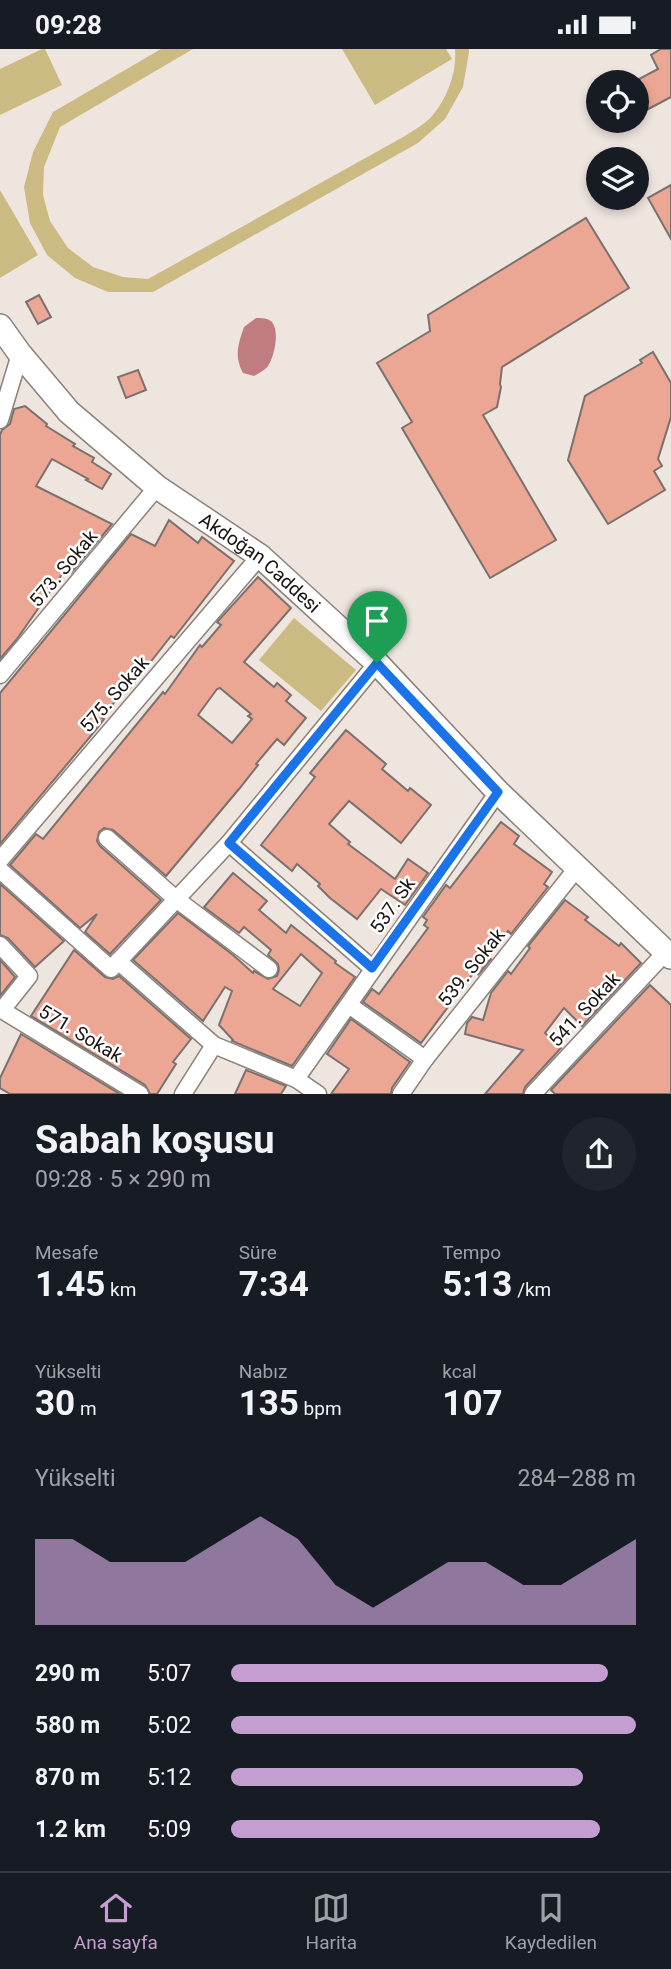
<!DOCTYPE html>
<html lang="tr">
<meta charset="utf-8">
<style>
:root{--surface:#171b24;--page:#20242c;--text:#f1f3f6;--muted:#9ea1a6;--line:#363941;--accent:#c49ed1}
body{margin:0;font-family:Roboto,sans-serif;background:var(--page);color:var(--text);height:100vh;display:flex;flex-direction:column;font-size:26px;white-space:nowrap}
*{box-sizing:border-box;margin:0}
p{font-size:23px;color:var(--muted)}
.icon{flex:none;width:38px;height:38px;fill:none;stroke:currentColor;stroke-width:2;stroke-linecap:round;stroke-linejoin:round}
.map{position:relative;height:1045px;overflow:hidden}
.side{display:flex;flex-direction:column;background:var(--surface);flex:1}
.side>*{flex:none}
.buttons{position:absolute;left:586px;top:21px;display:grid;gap:14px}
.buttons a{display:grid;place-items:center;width:63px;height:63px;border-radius:50%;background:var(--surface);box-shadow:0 4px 10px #0003;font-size:35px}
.pin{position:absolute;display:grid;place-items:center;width:60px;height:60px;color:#fff;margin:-72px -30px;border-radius:50% 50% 50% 0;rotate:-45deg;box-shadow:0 0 7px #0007}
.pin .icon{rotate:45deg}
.round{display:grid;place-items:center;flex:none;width:74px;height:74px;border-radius:37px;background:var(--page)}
.head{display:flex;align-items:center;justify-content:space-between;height:119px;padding:0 35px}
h1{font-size:38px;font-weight:700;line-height:52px}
.metrics{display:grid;grid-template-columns:repeat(3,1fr);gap:10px;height:119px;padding:7px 35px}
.metrics div{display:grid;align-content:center}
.metrics b{font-size:35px;font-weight:700}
.metrics small{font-size:19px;font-weight:400}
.metrics p{font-size:19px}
.chart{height:196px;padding:14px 35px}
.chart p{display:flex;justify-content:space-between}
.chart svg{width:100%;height:126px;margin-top:7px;fill:var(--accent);opacity:.7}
ul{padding:0 35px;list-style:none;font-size:23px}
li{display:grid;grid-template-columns:112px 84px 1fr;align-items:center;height:52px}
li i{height:18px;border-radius:9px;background:var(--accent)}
.status{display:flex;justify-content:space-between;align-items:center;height:49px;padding:0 35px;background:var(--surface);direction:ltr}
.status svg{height:19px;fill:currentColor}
.tab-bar{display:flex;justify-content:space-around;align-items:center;height:98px;border-top:2px solid var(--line);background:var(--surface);font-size:19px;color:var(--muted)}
.tab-bar a{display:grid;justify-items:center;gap:4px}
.tab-bar .current{color:var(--accent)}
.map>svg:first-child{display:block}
.green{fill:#ccba83}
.water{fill:#c07c80}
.building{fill:#eba694;stroke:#7a706d;stroke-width:2;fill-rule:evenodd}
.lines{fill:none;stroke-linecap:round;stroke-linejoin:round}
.minor-casing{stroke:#8a817b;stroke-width:19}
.secondary-casing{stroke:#8a817b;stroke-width:26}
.minor{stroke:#fff;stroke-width:16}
.secondary{stroke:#fff;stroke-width:23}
.route-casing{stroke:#fff;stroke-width:14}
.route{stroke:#1a73e8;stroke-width:9}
.labels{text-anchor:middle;stroke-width:5;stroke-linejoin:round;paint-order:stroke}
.street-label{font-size:19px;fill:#161310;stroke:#fff}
</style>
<div class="status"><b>09:28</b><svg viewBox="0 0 49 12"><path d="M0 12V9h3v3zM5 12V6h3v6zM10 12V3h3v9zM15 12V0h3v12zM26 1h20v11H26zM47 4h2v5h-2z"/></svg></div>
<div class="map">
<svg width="671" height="1045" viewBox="0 0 671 1045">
<rect width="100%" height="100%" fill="#efe5df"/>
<g class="green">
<path d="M42 0H45L62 36 0 66V20Z"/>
<path d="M161 0H193L60 78 44 118 43 146 50 172 68 199 93 218 123 228 148 230 405 87C414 81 425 75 432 67 447 49 457 24 455 0H469V3L463 38 445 70 418 94 153 243H108L75 229 47 206 30 174 24 138 33 103 53 63Z"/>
<path d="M342 0H446L452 10 375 56Z"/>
<path d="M0 141 38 206 0 229Z"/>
<path d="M294 569 356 621 321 662 259 611Z"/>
</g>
<path class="water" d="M256 269C262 269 268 269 272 273 280 283 274 308 268 317 264 322 259 324 254 327L243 324C234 308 238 295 244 278Z"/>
<g class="building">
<path d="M661 0H671V48L637 66V31L658 20 651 6Z"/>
<path d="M671 136V190L648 149Z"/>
<path d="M586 169 629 239 502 318 500 335 501 338 497 358 483 366 556 491 490 529 402 379 412 373 377 314 430 282 428 266Z"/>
<path d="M39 246 51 268 38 275 26 253Z"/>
<path d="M653 303 671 334V368L658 410 662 417 654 422 665 441 608 475 568 411 585 347 642 314 640 311Z"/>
<path d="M138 321 146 341 126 349 118 328Z"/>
<path d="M25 357 47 375 46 377 75 395 73 397 94 409 92 413 111 425 102 440 86 431 88 430 52 410 36 437 112 475 71 524 65 521 17 590 0 610V386L2 381 10 375 14 360Z"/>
<path d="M169 471 198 494 202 488 234 512 174 589 171 587 127 643 124 641 102 669 104 670 95 682 0 795V644L131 485 155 497Z"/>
<path d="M258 528 291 559 244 613 274 638 277 634 291 646 286 652 306 669 284 696 277 690 256 715 258 716 239 740 166 827 113 781 104 779 99 783 97 792 100 797 161 851 110 905 85 883 97 865 80 879 10 816 36 785 43 790 163 643 165 645 200 596 202 598 221 576 217 573ZM220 639 251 665 248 667 252 670 232 694 198 666 217 640Z"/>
<path d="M346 681 386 715 382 720 408 742 410 739 431 756 401 794 349 752 329 775 350 793 348 795 395 830 408 810 428 824 405 856 381 840 357 870 330 849 318 837 320 835 297 815 292 822 261 796 315 728 310 724Z"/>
<path d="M501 773 519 787 514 795 552 823 544 835 548 838 511 885 508 882 489 908 491 910 478 926 481 914 421 994 363 953 372 940 379 945 428 879 424 876 427 871 423 868 446 836 450 839Z"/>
<path d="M233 824 267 852 259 861 286 884 291 876 336 912 335 914 355 928 292 1017 232 992 233 991 219 976 232 942 225 938 203 972 133 911 178 864 233 906 253 924 254 922 268 930 277 927 279 921 278 915 268 906 271 901 244 878 239 884 204 858ZM301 905 322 924 300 957 273 940Z"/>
<path d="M0 835 64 892 35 918 8 889 0 886Z"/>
<path d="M565 851 588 868 585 871 619 897 621 894 641 914 582 977 564 959 545 984 561 999 525 1038 523 1045H485L523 1001 465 985 467 974 472 968 483 971 491 944 508 922 511 925 530 899 528 897Z"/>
<path d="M74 901 105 928 113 930 119 927 191 990 173 1013 176 1015 157 1045H150L145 1036 31 967Z"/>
<path d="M0 911 15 928 0 947Z"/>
<path d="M650 936 671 956V1045H555L551 1041Z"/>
<path d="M351 970 410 1013 392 1039 391 1045H331L349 1020 327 1005Z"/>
<path d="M21 985 120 1045H10L0 1039V1029Z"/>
<path d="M246 1021 286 1037 281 1045H235Z"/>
</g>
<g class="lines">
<g class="minor-casing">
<g id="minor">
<path d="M0 371 20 305"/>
<path d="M0 626 157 438"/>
<path d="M107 789 176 850 269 920"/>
<path d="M229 794 372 919"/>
<path d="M0 811 260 507"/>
<path d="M0 821 111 920 229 794 377 614"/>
<path d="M0 896 29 927 2 961"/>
<path d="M118 912 214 996 296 1030 318 1045"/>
<path d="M349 956 425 1010"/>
<path d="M0 960 140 1045"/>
<path d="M296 1030 498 743"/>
<path d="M183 1045 214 996"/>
<path d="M401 1045 425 1010 577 819"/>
<path d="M533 1045 665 904"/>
</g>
</g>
<g class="secondary-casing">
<g id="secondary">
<path id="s1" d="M0 277 20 305 69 363 157 438 260 507 377 614 498 743 671 908"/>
</g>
</g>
<use href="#minor" class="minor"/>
<use href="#secondary" class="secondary"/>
</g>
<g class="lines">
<g class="route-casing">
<path id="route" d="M377 614 498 743 372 919 229 794Z"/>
</g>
<use href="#route" class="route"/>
</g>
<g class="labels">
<g class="street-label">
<text dy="7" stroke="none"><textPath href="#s1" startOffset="354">Akdoğan Caddesi</textPath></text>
<text transform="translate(63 519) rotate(-50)" y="7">573. Sokak</text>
<text transform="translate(114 645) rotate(-49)" y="7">575. Sokak</text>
<text transform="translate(392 856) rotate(-55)" y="7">537. Sk</text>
<text transform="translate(471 918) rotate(-51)" y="7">539. Sokak</text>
<text transform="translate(584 960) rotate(-47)" y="7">541. Sokak</text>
<text transform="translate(81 984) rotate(31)" y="7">571. Sokak</text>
</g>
</g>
</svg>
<div class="buttons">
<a><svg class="icon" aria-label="locate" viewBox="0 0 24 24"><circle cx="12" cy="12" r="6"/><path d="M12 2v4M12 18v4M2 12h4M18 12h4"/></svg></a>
<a><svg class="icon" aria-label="layers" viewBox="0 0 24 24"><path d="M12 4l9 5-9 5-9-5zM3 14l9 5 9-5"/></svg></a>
</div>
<div class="pin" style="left:377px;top:614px;background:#1e9e55"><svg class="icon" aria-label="arrive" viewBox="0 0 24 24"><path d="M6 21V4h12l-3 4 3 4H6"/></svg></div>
</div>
<section class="side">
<div class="head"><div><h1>Sabah koşusu</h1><p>09:28 · 5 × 290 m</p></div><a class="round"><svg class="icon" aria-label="share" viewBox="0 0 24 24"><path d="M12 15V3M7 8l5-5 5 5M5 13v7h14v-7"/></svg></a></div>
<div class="metrics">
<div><p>Mesafe</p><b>1.45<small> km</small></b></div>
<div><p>Süre</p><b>7:34</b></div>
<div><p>Tempo</p><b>5:13<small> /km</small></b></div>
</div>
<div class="metrics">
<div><p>Yükselti</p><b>30<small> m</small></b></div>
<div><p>Nabız</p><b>135<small> bpm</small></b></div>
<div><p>kcal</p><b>107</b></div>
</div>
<div class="chart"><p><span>Yükselti</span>284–288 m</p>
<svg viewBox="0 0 160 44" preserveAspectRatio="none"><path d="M0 44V14L10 14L20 22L30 22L40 22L50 14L60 6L70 14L80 30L90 38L100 30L110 22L120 22L130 30L140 30L150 22L160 14V44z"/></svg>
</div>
<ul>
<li><b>290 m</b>5:07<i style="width:93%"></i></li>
<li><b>580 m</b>5:02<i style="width:100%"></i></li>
<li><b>870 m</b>5:12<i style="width:87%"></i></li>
<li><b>1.2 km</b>5:09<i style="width:91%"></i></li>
</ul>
</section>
<nav class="tab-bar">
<a class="current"><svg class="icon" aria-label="home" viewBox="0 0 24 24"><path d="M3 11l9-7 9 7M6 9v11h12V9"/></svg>Ana sayfa</a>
<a><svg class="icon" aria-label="map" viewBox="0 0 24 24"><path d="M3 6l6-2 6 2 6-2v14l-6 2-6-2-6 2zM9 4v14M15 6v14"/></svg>Harita</a>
<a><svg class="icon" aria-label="saved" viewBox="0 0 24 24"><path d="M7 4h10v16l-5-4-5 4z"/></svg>Kaydedilen</a>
</nav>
